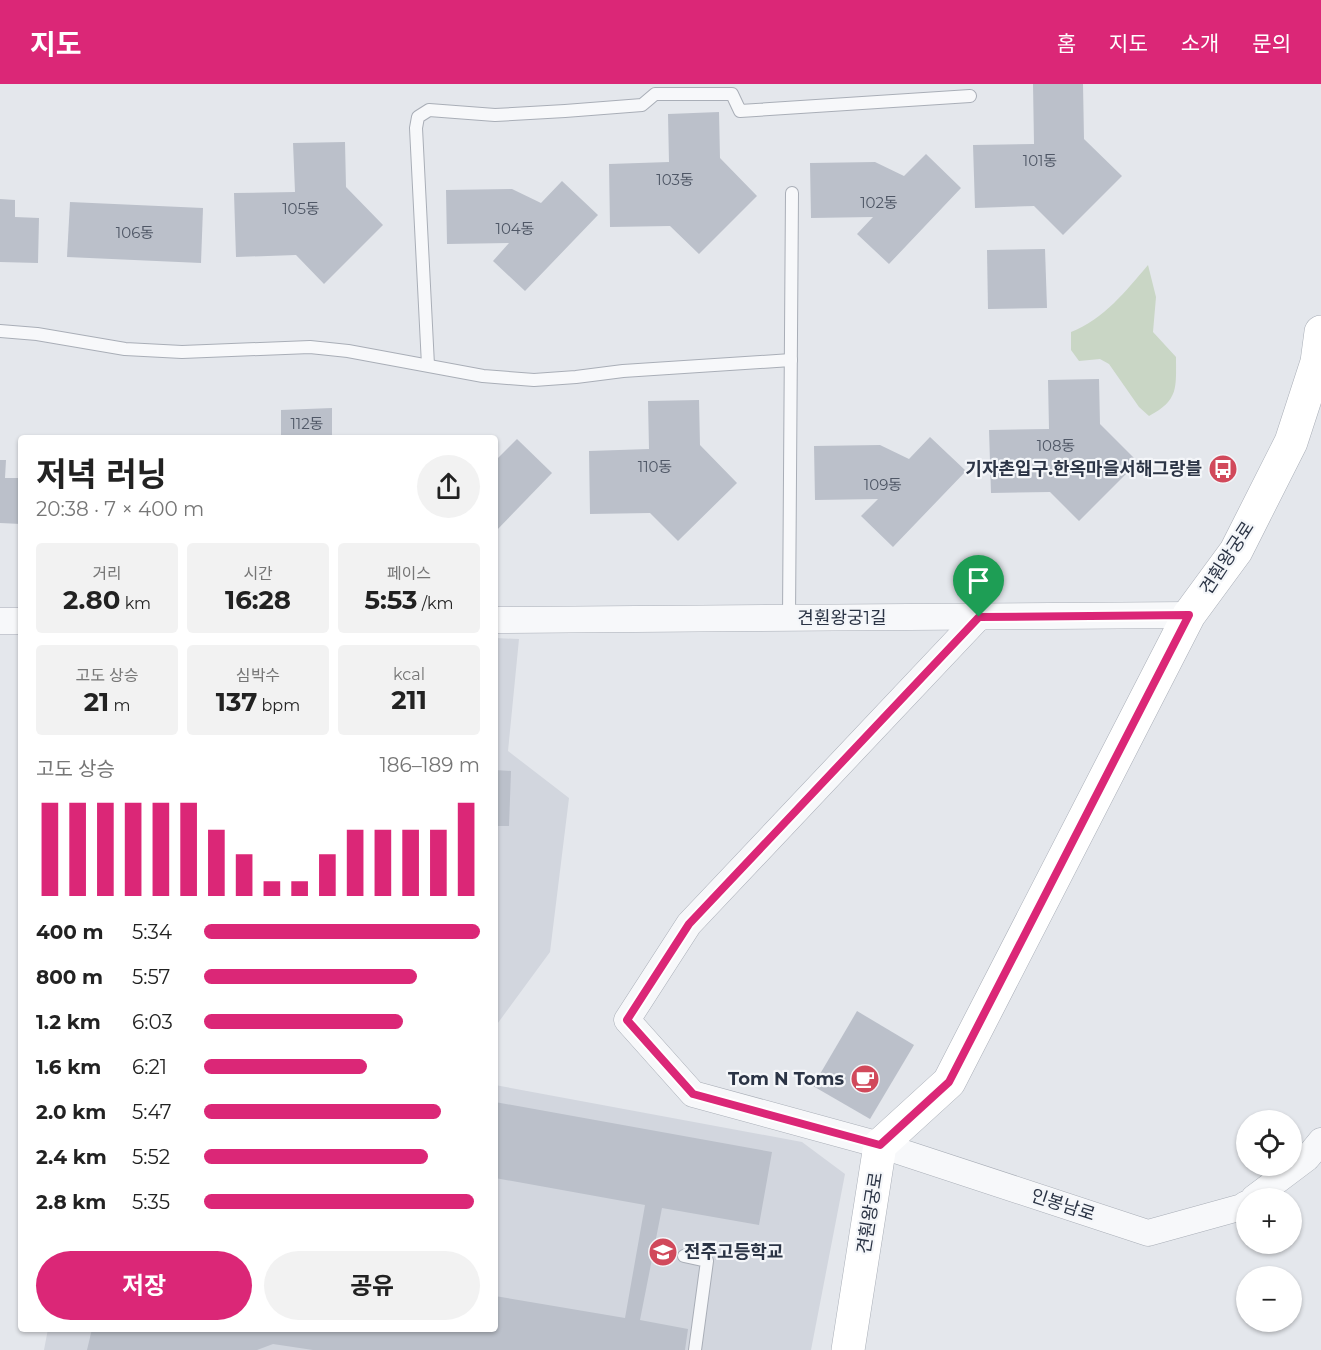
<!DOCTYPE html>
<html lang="ko">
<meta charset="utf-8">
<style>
:root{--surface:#fff;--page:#f2f2f2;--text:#222;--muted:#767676;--accent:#db2777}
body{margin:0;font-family:Montserrat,"Noto Sans KR",sans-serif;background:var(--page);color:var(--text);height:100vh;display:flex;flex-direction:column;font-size:22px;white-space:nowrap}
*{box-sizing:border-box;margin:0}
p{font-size:20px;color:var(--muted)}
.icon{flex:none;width:33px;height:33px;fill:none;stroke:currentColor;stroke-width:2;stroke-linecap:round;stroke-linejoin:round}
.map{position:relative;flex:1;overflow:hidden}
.sheet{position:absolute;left:18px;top:351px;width:480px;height:897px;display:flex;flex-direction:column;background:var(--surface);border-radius:6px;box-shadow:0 2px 4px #0004}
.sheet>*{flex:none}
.controls{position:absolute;left:1236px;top:1026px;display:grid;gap:12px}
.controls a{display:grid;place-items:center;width:66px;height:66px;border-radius:50%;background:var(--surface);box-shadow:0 2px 4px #0004;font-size:30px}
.pin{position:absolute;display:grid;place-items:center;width:51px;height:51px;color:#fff;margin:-62px -26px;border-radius:50% 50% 50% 0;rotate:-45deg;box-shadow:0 0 6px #0007}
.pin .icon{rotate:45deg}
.round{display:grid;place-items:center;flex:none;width:63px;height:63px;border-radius:32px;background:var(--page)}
.head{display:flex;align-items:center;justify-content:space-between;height:102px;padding:0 18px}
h1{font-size:33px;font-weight:700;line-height:45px}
.figures{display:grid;grid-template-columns:repeat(3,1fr);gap:9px;height:102px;padding:6px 18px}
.figures div{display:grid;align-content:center;border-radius:6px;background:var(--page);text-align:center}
.figures b{font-size:26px;font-weight:700}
.figures small{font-size:16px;font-weight:400}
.figures p{font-size:16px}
.chart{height:168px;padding:12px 18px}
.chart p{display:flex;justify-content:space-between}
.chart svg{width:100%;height:108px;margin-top:6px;stroke:var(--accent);stroke-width:6}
.action{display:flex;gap:12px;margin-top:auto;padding:12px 18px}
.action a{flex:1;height:69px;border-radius:36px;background:var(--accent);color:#fff;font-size:24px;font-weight:700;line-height:69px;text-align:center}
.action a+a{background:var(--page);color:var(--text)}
ul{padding:0 18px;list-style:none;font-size:20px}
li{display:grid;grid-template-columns:96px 72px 1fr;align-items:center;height:45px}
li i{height:15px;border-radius:8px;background:var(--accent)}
header{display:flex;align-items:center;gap:36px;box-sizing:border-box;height:84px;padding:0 30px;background:var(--accent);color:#fff}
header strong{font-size:28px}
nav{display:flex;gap:33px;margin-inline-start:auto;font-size:21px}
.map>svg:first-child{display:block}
.built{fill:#d2d6de}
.green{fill:#c9d6c5}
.building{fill:#bbc0ca}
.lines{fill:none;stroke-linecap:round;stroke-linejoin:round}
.lane-casing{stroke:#a9aeb7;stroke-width:14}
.street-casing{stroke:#a9aeb7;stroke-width:27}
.secondary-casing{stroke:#a9aeb7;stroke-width:34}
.lane{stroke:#f7f8fa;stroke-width:12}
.street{stroke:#f7f8fa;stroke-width:26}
.secondary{stroke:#fff;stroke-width:33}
.route-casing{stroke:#fff;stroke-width:12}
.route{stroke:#db2777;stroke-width:8}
.labels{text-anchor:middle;stroke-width:4.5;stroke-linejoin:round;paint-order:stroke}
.number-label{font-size:15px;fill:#4f5766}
.poi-label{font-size:18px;font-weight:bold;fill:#2b3445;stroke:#f4f6f9;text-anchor:end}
.street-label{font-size:18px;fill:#2b3445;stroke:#f4f6f9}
</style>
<header>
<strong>지도</strong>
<nav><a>홈</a><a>지도</a><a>소개</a><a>문의</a></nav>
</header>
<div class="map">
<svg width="1321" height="1266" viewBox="0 0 1321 1266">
<rect width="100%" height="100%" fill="#e4e7ec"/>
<g class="built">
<path d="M495 554 519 555 508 667 569 714 550 868 495 943Z"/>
<path d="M495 1001 802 1058 845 1090 811 1266H44L48 1245H495Z"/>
</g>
<path class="green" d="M1148 181 1156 213 1153 248 1176 273C1176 304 1179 316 1149 332L1139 323 1109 280 1100 275 1079 277 1071 266V248C1104 235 1126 207 1148 181Z"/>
<g class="building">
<path d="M1033 0H1083L1084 55 1122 92 1063 151 1034 122 975 124 973 61 1034 60Z"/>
<path d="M719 28 720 74 757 112 699 170 670 142 610 143 609 80 669 78 668 30Z"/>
<path d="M345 58 346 103 383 141 324 200 296 171 236 173 234 109 295 108 293 59Z"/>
<path d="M926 70 961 104 889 180 857 150 873 133 811 134 810 79 875 78 904 92Z"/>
<path d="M562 97 598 131 525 207 493 177 509 159 447 160 446 106 512 105 541 119Z"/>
<path d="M0 115 15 116V133L39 134 38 179 0 178Z"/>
<path d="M70 118 203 124 201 179 67 173Z"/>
<path d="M1045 165 1047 224 988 225 987 166Z"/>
<path d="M1099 295 1100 340 1138 378 1079 437 1050 408 991 409 989 346 1049 345 1048 296Z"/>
<path d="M699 316 700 361 737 399 678 457 650 429 590 430 589 367 649 365 648 317Z"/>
<path d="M332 324V354H281V326Z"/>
<path d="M930 353 966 387 893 463 861 432 878 415 815 416 814 362 880 361 909 375Z"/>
<path d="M517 355 552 389 495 448V377Z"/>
<path d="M0 376H6L5 394H21V440L0 439Z"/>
<path d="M495 686 511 687 509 742H495Z"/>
<path d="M857 927 914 961 870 1035 813 1002Z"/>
<path d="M495 1018 772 1068 759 1141 662 1124 640 1236 688 1245 685 1266H313L273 1260 257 1266H87L92 1245H495V1212L625 1234 645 1121 495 1094Z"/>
</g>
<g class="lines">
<g class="lane-casing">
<g id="lane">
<path d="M0 247 37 250 125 265 182 268 310 263 348 267 483 292 534 296 576 293 623 287 791 276"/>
<path d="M428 281 416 44 418 33 429 26 495 31 565 27 642 21 655 10H732L740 27 970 12"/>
<path d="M789 534 792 109"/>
<path d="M684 1172 707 1177 695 1266"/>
</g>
</g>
<g class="street-casing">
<g id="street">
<path d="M979 533 689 840 627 936 693 1010 880 1061 1148 1149 1242 1123 1246 1120"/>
<path d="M495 536 1189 531"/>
<path d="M0 537H21"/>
<path d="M1254 1114 1307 1074 1321 1057"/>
</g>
</g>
<g class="secondary-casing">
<path id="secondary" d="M848 1266 880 1061 949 998 1189 531 1236 467 1291 358 1317 278 1321 248"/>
</g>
<use href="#lane" class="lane"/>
<use href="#street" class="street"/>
<use href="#secondary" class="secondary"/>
</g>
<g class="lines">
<g class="route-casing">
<path id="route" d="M1189 531 949 998 880 1061 693 1010 627 936 689 840 979 533Z"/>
</g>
<use href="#route" class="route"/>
</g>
<defs>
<g id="bus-disc" transform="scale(1.5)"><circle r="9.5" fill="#d1495b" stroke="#f4f6f9"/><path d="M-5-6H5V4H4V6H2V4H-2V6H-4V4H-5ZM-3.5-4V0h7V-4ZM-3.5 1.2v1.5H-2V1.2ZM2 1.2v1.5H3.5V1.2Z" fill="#fff"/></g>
<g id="cafe-disc" transform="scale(1.5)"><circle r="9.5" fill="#d1495b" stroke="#f4f6f9"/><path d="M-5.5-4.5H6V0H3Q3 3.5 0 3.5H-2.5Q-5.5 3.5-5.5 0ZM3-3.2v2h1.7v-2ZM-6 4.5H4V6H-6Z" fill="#fff"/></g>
<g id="school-disc" transform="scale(1.5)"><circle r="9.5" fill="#d1495b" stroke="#f4f6f9"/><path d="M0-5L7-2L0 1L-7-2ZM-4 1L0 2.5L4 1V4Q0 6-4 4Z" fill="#fff"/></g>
</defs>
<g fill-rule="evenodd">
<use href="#bus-disc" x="1223" y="385"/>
<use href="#cafe-disc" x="865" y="995"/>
<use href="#school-disc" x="663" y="1168"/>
</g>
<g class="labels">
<g class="number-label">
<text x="1040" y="82">101동</text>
<text x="675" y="101">103동</text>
<text x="879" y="124">102동</text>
<text x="301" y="130">105동</text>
<text x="515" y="150">104동</text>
<text x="135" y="154">106동</text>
<text x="307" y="345">112동</text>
<text x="1056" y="367">108동</text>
<text x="655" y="388">110동</text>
<text x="883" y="406">109동</text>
</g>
<g class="poi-label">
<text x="1202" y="391">기자촌입구.한옥마을서해그랑블</text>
<text x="844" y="1001">Tom N Toms</text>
<text x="684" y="1174" text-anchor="start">전주고등학교</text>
</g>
<g class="street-label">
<text transform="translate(1227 474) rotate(-57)" y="6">견훤왕궁로</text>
<text x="842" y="540">견훤왕궁1길</text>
<text transform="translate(1063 1121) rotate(18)" y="6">인봉남로</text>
<text transform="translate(870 1129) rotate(-81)" y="6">견훤왕궁로</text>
</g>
</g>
</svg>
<div class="controls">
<a><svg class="icon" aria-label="locate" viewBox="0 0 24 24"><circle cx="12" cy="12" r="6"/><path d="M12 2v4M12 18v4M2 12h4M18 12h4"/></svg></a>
<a>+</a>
<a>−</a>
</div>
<div class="pin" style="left:979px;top:533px;background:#1e9e55"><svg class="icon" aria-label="arrive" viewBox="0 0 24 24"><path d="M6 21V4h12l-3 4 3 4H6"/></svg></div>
<section class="sheet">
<div class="head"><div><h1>저녁 러닝</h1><p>20:38 · 7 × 400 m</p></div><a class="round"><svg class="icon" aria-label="share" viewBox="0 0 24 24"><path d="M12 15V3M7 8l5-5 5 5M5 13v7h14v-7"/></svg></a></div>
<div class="figures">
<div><p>거리</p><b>2.80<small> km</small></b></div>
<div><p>시간</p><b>16:28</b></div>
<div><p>페이스</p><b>5:53<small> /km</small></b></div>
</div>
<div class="figures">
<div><p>고도 상승</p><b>21<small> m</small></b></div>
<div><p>심박수</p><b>137<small> bpm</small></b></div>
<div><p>kcal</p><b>211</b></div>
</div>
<div class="chart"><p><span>고도 상승</span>186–189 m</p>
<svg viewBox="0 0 160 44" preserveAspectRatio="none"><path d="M5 44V6M15 44V6M25 44V6M35 44V6M45 44V6M55 44V6M65 44V17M75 44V27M85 44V38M95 44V38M105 44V27M115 44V17M125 44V17M135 44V17M145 44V17M155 44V6"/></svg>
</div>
<ul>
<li><b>400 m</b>5:34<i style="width:100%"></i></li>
<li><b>800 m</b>5:57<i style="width:77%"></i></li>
<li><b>1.2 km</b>6:03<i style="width:72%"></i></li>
<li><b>1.6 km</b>6:21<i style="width:59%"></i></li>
<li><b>2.0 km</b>5:47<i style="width:86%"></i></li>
<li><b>2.4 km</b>5:52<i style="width:81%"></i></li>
<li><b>2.8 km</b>5:35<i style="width:98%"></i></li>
</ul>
<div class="action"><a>저장</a><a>공유</a></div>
</section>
</div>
